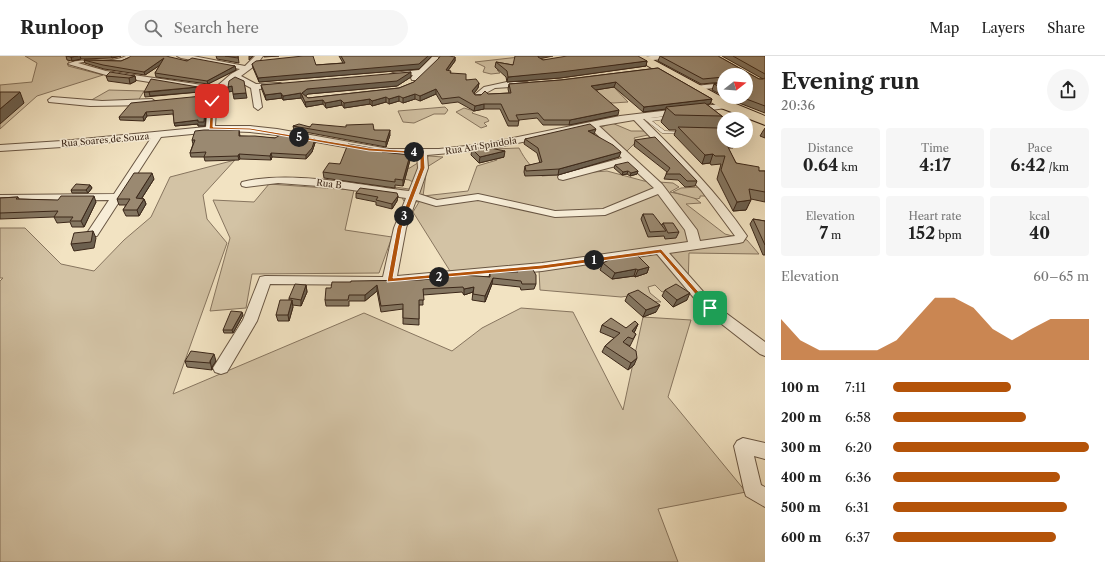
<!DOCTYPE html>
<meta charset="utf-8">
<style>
:root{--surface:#fff;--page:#f6f6f6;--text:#222;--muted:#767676;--line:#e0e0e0;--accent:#b45309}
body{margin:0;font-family:"Libre Caslon Text",serif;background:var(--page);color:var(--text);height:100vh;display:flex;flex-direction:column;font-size:15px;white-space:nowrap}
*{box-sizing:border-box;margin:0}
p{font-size:13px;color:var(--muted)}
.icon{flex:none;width:22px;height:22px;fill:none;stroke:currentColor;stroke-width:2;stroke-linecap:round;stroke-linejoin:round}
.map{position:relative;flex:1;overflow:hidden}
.details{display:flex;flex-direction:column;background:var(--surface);width:340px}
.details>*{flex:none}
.needle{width:26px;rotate:73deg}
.fabs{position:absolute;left:717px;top:12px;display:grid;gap:8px}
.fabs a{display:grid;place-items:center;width:36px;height:36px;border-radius:50%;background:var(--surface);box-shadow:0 4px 16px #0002;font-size:20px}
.pin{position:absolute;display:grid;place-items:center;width:34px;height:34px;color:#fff;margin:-17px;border-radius:8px;box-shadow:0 2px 6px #0006}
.km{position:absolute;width:20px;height:20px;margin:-10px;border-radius:50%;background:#222;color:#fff;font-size:11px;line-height:20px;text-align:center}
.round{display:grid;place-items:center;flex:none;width:42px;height:42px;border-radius:21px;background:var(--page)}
.summary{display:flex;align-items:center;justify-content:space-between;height:68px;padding:0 16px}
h1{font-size:22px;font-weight:700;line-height:30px}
.metrics{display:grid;grid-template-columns:repeat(3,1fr);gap:6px;height:68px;padding:4px 16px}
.metrics div{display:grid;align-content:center;border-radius:4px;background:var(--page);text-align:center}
.metrics b{font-size:17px;font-weight:700}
.metrics small{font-size:11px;font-weight:400}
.metrics p{font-size:11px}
.chart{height:112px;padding:8px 16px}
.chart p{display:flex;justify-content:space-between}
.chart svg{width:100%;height:72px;margin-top:4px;fill:var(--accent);opacity:.7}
ul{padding:0 16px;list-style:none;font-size:13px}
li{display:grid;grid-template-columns:64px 48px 1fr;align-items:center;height:30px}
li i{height:10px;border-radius:5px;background:var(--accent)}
header{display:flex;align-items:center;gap:24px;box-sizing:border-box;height:56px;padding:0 20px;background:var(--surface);border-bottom:1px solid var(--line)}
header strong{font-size:19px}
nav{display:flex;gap:22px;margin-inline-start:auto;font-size:14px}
.search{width:280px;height:36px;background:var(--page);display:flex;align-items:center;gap:10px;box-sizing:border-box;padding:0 14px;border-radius:22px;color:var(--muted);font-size:15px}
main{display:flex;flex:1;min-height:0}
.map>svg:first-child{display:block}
.green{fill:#d3c3a5;stroke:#87755f}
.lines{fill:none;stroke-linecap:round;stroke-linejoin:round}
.lane-casing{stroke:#695643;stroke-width:1}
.street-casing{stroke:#695643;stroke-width:2}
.primary-casing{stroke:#3b2719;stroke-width:2}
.lane{fill:#f7edd7;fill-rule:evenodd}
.street{fill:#f7edd7;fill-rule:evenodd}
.primary{fill:#f2e3c2;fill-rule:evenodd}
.wall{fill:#847661;stroke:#3b2719}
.shaded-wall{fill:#6c604f;stroke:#3b2719}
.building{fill:#9a8971;stroke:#3b2719}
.route{fill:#b45309;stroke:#fff}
.labels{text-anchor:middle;stroke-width:3;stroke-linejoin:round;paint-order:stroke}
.far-street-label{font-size:9px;fill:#3b2719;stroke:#f7edd7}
</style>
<header>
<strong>Runloop</strong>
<div class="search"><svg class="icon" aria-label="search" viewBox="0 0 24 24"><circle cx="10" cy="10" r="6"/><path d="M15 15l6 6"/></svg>Search here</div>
<nav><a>Map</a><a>Layers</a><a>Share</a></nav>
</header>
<main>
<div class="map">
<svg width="765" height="506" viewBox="0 0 765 506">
<rect width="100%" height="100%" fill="#f2e3c2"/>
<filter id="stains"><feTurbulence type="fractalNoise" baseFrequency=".005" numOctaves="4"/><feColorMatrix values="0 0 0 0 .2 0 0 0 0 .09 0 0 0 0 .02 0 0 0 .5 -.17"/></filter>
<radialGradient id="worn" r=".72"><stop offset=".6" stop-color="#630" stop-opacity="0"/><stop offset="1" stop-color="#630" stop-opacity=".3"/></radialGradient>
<g class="green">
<path d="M25 0H70L68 10 103 19 37 40 0 73V29L32 26 37 7Z"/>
<path d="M528 0 540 10 497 14 500 17 491 18 483 16 485 11 475 6Z"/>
<path d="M611 28 628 46 613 47 597 44 594 36Z"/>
<path d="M109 34 144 35 138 45 88 46Z"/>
<path d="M445 51 448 54 445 58H434L414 67 403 66 398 55Z"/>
<path d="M464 52 474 55 472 57 487 62 489 65 484 67 487 70 481 72 456 56Z"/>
<path d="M612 67 631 75H644L648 79 634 82 636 86 626 96 595 82 599 72Z"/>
<path d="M519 92C525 104 532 112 542 120L607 115 644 125 673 127 679 131 670 136 693 141 701 147 686 148 725 178 747 184 759 198 689 197 688 232 686 241 671 233 662 236 655 229 648 231 650 237 661 246 644 245 637 239 621 241 540 234 539 214 508 219 450 215 413 156 419 146 404 145 395 131 409 133 413 126 409 124 389 121 383 109 408 113 429 100 443 101 427 111 423 140 468 135 477 110 497 104 493 93Z"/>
<path d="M235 104 203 139 207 163 227 187 173 338 364 257 452 295 482 272 521 252 573 256 623 354 643 261 691 264 668 341 746 436 658 453 678 506H0V225L3 222H0V172H25L61 208 94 215 124 184 151 161 170 121Z"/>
<path d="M269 128 354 134 345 174 392 181 379 217 252 218 246 252 210 255 230 182 213 144 254 146Z"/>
<path d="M699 131 708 140H700V142L697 143 673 136 681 132Z"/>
</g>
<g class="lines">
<g class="lane-casing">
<g id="lane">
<path d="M671 60 673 61V62L652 65 665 75 684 76 686 77V78L662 77 643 62 645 61 649 62Z"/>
<path d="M711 61H715L724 65V68L711 63Z"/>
</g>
</g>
<g class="street-casing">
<g id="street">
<path d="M126 0H135C118 15 97 2 78 7L106 15 216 31 231 18 240 13 181 2 177 0H193L245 10 255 0H263L257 8 241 20 256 28 280 27 284 29 280 31 259 33 262 51 258 54 254 51 251 32 236 24 217 39 215 70H250L277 73 389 93H439L484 88 620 60 729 47 730 49 729 51 726 52 643 63C681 100 717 136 747 180L743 186 739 187 669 197 715 249 765 286V300L760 298 705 255 657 198 542 215 430 226 389 229 270 228 257 265 227 316 221 318 215 316 213 312 243 264 260 221 265 220 383 221 394 172 406 142 332 131 278 127 246 131 242 130 241 128 242 126C290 114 359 129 409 135L418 112 417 99H389L277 79 250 76 223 75 161 81 97 180H89L87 177 109 144 0 145V139L114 138 151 82 62 91 0 95V89L62 85 206 71 209 38 211 36 106 19 68 8C83 0 109 9 126 0ZM634 64 701 134 735 180 700 185 697 174 662 128 599 70ZM590 72 622 102 559 119 558 121 559 123 563 124 627 107 654 132 603 153 555 155 478 138 437 144 419 138 428 112 427 99 484 94ZM658 138 685 174 688 186 542 207 397 220 406 172 416 144 436 150 478 144 555 161 605 159Z"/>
<path d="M651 0H677L673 2 643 5 639 3 640 1Z"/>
<path d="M432 1H438L439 3 418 24H412L411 22 413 19 393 21 389 19 393 17 419 14Z"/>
<path d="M507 26H527L531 28 527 30 495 32 477 42 473 40 484 31Z"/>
<path d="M724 27V31L695 34 691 32 695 30Z"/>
<path d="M52 41 102 45 152 43 156 46 152 49 90 50 49 46 48 44Z"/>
<path d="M743 382 765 387V403L754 400 761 429 765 431V451L746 440 744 434 734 390 737 385Z"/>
</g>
</g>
<g class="primary-casing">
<path id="primary" d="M632 0H646L731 46 765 60V69L721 52 634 2Z"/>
</g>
<use href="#lane" class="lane"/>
<use href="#street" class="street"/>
<use href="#primary" class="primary"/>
</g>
<g class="wall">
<path d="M66 0H121L112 2 81 3 72 5 67 4Z"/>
<path d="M216 0H238L239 7 217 3Z"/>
<path d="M339 0H432L419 13 259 26 253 12 252 8 316 9 343 7Z"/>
<path d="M660 0H718L759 23H763L722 0H765V57L734 45 726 41H746V19H724V26L701 28 658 5Z"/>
<path d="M455 1V5L448 14 451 17 466 24 479 27 478 32 474 37 475 39 509 37 508 33 509 28 561 24 658 12 712 43 710 48H706L723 61 718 72 724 85H736L733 92H728L736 107 759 115H765V146L751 143 746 154 733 155 717 123 721 108 711 109 710 107 702 108 674 79 676 74H669L661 66 666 53 643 56 614 31 595 34 618 59 569 69H543L537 62 519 64 518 70H508L500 53H484L474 55 458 46 442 48 436 38 420 45 415 43 403 47 399 45 389 48 386 46 372 50 370 48 344 52 342 49 326 52 323 48 306 51 301 42 283 44 282 42 266 44 262 34 261 29 411 21 397 30 308 38 305 40 308 42 399 32 414 26Z"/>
<path d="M128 2 187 5 235 10 236 14 208 28 156 21 155 17 160 9 145 19 104 13 85 7 84 4 121 5Z"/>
<path d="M539 2 543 4 647 5 646 10 560 22 507 26 506 21 495 11 496 6 513 9Z"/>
<path d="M106 20H135L136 25 130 28 108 25Z"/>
<path d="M724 27V40L712 34 714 28Z"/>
<path d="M144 36H199L145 41Z"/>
<path d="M202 40 206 56 205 70H198V68L175 70 173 58 147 60 144 65 120 64 119 61Z"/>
<path d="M293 70 310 71 374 74 390 79 386 91 294 74Z"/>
<path d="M765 72V82L760 80 763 75Z"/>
<path d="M239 74 240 80 275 82 315 87 312 96 306 103 272 101 271 104 240 103 239 104 205 105 204 101H191L190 97 193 88 192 84Z"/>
<path d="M594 78 619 101 558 119 525 120 524 116 525 110 540 107 537 97 524 88 525 83Z"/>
<path d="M635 84 697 125 695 130 685 131 678 124 664 123 667 116 634 90Z"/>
<path d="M472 93 504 101 479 107 471 99Z"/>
<path d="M383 96 410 99V104L403 130 395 129V132L324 122 323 116 340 108Z"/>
<path d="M615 109 638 115 637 118 630 120 627 118 622 119 614 112Z"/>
<path d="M154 123 142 142 144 143 146 148 139 160H126L123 154 126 149H119L117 143Z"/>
<path d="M90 129 92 132 88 137H72L71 134Z"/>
<path d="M356 137 398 140 397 145 392 153 376 149V146L356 142Z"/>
<path d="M18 141 19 143 96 146 84 171H72L70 166 57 167 54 161 0 163V142Z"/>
<path d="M643 158 662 169 663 167 679 176 676 182 665 183 664 180 648 181 641 163Z"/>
<path d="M753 163 765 165V199H763L750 168Z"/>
<path d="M603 207 649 211 647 217 635 221 634 220 612 223 600 214Z"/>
<path d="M517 214 536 228 534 233 521 234 520 231 492 228 485 246 472 244 473 236 464 239 462 236 423 239V249H419V269L403 268V253L381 256 377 235 365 245H349V250H326L325 244 331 232 351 226 489 221 490 216H517Z"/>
<path d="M306 229 307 236 301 250 292 249 293 251 289 265H278L276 259 289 244V242Z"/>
<path d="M665 234 687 244 673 251 662 240Z"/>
<path d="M628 238 656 256 643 261 625 245Z"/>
<path d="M243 259 233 277H224L223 274Z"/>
<path d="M638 268 634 277 636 278 630 290 626 288 634 309 628 314 602 296 605 290 614 282 600 276 602 269 626 272Z"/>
<path d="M185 305H216L212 311V314L187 311Z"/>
</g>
<g class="shaded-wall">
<path d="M78 0H80L81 3 72 5 71 1Z"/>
<path d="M111 0H121L112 2Z"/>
<path d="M249 0H253L249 4Z"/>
<path d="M264 0H279L264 1Z"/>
<path d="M428 0H432L419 13 259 26 258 22Z"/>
<path d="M538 0H553L539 3 538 1Z"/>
<path d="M455 1V5L445 19 446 14Z"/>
<path d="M164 2 165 6 145 19 144 16Z"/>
<path d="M647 5 646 10 560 22 507 26 508 21Z"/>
<path d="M235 10 236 14 208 28 207 25Z"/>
<path d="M411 16V21L397 30 308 38 303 42 302 37 307 33Z"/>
<path d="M135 20 136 25 130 28 129 22Z"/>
<path d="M616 26 614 31 589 35 591 30Z"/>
<path d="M479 27 478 32 472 40V35Z"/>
<path d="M232 30 233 35 229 36 228 31Z"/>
<path d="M198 31 199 36 150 40 149 36Z"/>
<path d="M436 33V38L420 45V40Z"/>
<path d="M20 36 24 47 0 68V53Z"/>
<path d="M246 37 247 42 234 43 233 38Z"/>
<path d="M281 37 282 42 266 44 265 39Z"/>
<path d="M301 37V42L283 44V40Z"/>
<path d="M415 38V43L403 47V42Z"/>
<path d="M399 40V45L389 48V43Z"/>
<path d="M386 41V46L372 50V45Z"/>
<path d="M370 43V48L344 52V47Z"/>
<path d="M712 43 710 48 668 53 666 51V53L643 56 644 51Z"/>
<path d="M323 44V48L306 51 305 46Z"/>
<path d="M341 44 342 49 326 52 325 47Z"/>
<path d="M484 48V53L474 55 475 50Z"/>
<path d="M205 53 206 56 205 70H198V68L175 70 174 67 198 64Z"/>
<path d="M619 54 618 59 569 69 570 64Z"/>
<path d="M146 56 147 60 144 65 143 61Z"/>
<path d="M596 73 594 78 588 75Z"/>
<path d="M390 74V79L386 91V86Z"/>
<path d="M315 83V87L312 96 306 103V99Z"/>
<path d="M505 95 504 101 479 107 480 101Z"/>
<path d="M621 96 619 101 558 119 559 113Z"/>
<path d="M271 97 272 101 271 104 270 100Z"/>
<path d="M239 98 240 103 239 104 238 100Z"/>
<path d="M713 98 710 107 702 108 705 99Z"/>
<path d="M410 99V104L403 130V124Z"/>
<path d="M628 115 627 118 622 119 623 116Z"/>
<path d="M638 115 637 118 630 120 631 117Z"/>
<path d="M152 117 154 123 138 148 136 142Z"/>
<path d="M90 129 92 132 88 137 86 134Z"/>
<path d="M94 140 96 146 84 171 81 165Z"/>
<path d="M398 140 397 145 392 153V148Z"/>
<path d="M144 143 146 148 139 160 137 154Z"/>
<path d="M751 144 746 154 733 155 737 146Z"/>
<path d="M93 175 96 182 94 192 74 195 71 188Z"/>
<path d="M649 211 647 217 635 221 638 214Z"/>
<path d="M636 213 634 220 612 223 615 217Z"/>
<path d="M493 222 492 228 485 246V240Z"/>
<path d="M306 229 307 236 301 250V244Z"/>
<path d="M377 229V235L365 245V239Z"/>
<path d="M474 231 473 236 464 239V233Z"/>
<path d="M690 237 687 244 673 251 677 244Z"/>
<path d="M292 244 293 251 289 265 288 259Z"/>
<path d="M660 249 656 256 643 261 646 254Z"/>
<path d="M242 256 243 259 233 277 232 274Z"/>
<path d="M638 268 635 275 629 282 632 275Z"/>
<path d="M214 298 216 305 212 311V314L210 305Z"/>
<path d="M637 302 634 309 628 314 631 307Z"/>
</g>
<g class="building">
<path d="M66 0H78L71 1Z"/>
<path d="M131 0H166L187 5 192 2 235 10 207 25 155 17 164 2 144 16 103 9 84 4 121 5 128 2Z"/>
<path d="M225 0H238V2Z"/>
<path d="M303 0H313L316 9 345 7 341 0H428L419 8 258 22 252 8 256 5Z"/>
<path d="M440 0H449L455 1 446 14 451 15 450 17 466 18V24L476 23 479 27 472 35 475 39H481L485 35 488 38 511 37 509 28 561 24 658 12 712 43 644 51 616 26 591 30 619 54 570 64H544L538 57 516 59 519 65H509L501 48H484L475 50 459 41 442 43 436 33 420 40 415 38 403 42 399 40 389 43 386 41 372 45 370 43 344 47 341 44 325 47 323 44 305 46 301 37 283 40 281 37 265 39 261 29 411 16 397 25 307 33 302 37 308 42 399 32 414 26 439 2Z"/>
<path d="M515 0H538V1L543 4 567 0H638L647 5 561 16 508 21 507 15 496 6 513 9Z"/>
<path d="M660 0H718L759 23H763L765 22V50L741 41H746V19H724V21L703 23Z"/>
<path d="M733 0H765V18Z"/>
<path d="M110 16 135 20 129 22 106 20Z"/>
<path d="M235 21 244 25 246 37 233 38 232 30 228 31 229 25Z"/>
<path d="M151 23 198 31 144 36Z"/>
<path d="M724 27V33L714 28Z"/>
<path d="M0 36H20L0 53Z"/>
<path d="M202 40 205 53 204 66H198V64L174 67 173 54 146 56 143 61H119L131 47Z"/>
<path d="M705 47 723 61 721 60 675 59 666 51Z"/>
<path d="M299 68 310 71 312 68 346 71V69L373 68 374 74H390L386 86 293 70Z"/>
<path d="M590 68 596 73 588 75 613 89 621 96 559 113 526 115 525 110 542 106 538 92 525 83Z"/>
<path d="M721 69 724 72V85H725L736 107 759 111V115H765V136L749 133 751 144 737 146 721 114 725 100H715L713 98 705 99 678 71 718 72Z"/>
<path d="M204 74H239V80H255L275 82 282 78 315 83 312 92 306 99 271 97 270 100 239 98 238 100 204 101 206 96 190 97 195 84H192L195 75Z"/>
<path d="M655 81 697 125H687L680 118H666L670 112 635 84Z"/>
<path d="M348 88 383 94 382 96 410 99 403 124 395 123V126L323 116 329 107 340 108Z"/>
<path d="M485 91 505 95 480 101 472 93Z"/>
<path d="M628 106 638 115 631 117 628 115 623 116 615 109Z"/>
<path d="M134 117H152L136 142 144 143 137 154H123L130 143H117Z"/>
<path d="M76 128 90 129 86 134H71Z"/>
<path d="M360 132 397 137 398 140 392 148 376 144 378 141 356 137Z"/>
<path d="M61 140H94L81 165H70L73 161H54L58 155 0 157V142L18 141 16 143 58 144Z"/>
<path d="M643 158H653L666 175 650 176Z"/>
<path d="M753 163 765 165V189Z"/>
<path d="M663 167H673L679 176 668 177Z"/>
<path d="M93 175 91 186 71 188 74 177Z"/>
<path d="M637 199 649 211 638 214 636 213 615 217 603 207 611 203Z"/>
<path d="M532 212 536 219V228H522L521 225 493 222 485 240 473 238 474 231 464 233 463 231 423 233 424 244H419V263L403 262V248L381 250 377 229 365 239H349L348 244H325L326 232H331L332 226H351V225L421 224 463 219 490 221V216H518L517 214Z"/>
<path d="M295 228 306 229 301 244 289 242Z"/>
<path d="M676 228 690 237 677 244 665 234Z"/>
<path d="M638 234 660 249 646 254 628 238Z"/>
<path d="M280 244H292L288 259H276Z"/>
<path d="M231 255 242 256 232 274H223Z"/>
<path d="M611 262 626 272 635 265 638 268 632 275 636 278 633 283 628 281 623 286 636 295 637 302 631 307 605 290 620 277 602 269Z"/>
<path d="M191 295 214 298 210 305V307L185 305Z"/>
</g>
<path class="route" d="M212 44 214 45 213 71 250 72 369 92 424 96 425 112 402 172 393 222 542 209 661 193 713 252 710 254 708 253 660 197 542 213 387 226 397 172 420 112V98L369 95 250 74 209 73 211 45Z"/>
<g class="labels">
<g class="far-street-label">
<text transform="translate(105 84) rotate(-5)" y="3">Rua Soares de Souza</text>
<text transform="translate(481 90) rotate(-9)" y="3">Rua Ari Spindola</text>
<text transform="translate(329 128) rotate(7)" y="3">Rua B</text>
</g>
</g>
<rect width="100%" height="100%" filter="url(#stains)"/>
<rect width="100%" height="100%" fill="url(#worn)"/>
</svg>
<div class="fabs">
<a><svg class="needle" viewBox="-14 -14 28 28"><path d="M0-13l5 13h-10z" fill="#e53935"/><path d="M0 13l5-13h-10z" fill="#767676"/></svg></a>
<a><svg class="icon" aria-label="layers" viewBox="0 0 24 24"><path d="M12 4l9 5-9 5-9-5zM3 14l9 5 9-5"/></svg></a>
</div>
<div class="pin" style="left:710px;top:252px;background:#1e9e55"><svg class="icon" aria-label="arrive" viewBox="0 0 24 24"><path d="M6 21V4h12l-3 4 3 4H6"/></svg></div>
<div class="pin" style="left:212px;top:45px;background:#d93025"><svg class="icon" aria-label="check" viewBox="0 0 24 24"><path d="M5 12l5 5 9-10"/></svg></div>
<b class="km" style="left:594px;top:204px">1</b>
<b class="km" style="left:439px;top:221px">2</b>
<b class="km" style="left:404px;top:160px">3</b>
<b class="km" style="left:414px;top:96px">4</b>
<b class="km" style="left:299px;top:81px">5</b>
</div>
<section class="details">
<div class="summary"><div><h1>Evening run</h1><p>20:36</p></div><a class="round"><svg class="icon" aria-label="share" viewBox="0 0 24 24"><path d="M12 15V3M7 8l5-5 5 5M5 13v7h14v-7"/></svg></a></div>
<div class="metrics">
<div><p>Distance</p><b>0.64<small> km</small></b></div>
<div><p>Time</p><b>4:17</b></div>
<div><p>Pace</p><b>6:42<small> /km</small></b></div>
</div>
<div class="metrics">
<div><p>Elevation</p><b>7<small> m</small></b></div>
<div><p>Heart rate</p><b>152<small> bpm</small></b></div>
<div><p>kcal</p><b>40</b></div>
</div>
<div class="chart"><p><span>Elevation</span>60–65 m</p>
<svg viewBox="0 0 160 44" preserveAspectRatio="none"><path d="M0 44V19L10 32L20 38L30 38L40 38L50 38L60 32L70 19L80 6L90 6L100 12L110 25L120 32L130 25L140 19L150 19L160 19V44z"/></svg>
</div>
<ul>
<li><b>100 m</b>7:11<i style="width:60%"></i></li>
<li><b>200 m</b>6:58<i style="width:68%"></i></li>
<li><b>300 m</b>6:20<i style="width:100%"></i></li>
<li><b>400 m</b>6:36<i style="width:85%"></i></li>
<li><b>500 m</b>6:31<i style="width:89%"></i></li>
<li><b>600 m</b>6:37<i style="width:83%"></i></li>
</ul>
</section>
</main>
